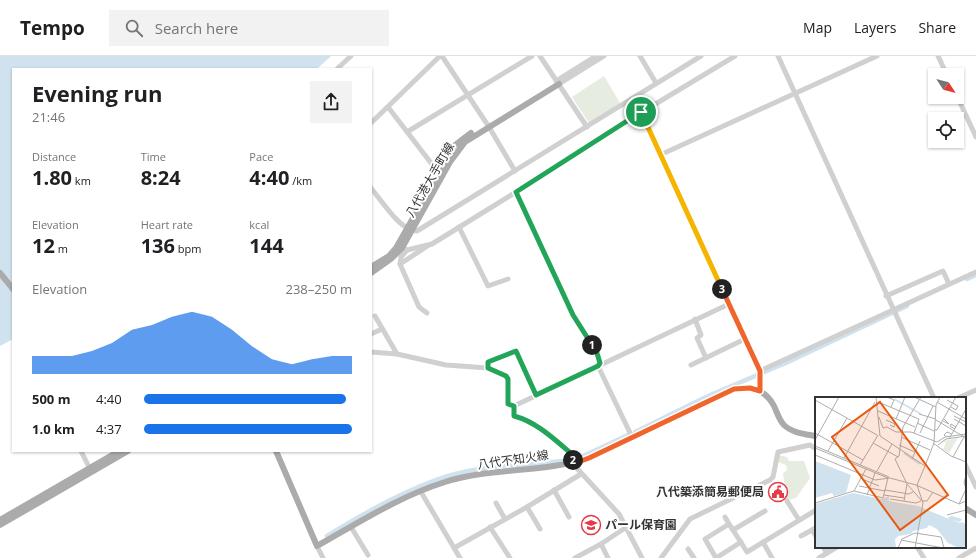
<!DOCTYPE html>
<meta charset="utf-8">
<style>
:root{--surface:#fff;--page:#f2f2f2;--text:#202124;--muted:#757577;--line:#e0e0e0;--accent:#1a73e8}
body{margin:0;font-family:"Open Sans","Noto Sans JP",sans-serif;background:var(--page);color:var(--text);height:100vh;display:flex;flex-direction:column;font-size:15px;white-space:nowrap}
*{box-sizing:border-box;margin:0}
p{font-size:13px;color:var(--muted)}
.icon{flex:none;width:22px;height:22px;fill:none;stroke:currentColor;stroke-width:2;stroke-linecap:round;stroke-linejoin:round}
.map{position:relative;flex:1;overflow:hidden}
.panel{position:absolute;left:12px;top:12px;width:360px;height:384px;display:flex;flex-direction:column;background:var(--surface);border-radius:0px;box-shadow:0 1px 3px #0004}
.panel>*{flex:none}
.needle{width:26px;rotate:126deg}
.tools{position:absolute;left:928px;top:12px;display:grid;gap:8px}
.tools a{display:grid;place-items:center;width:36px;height:36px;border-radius:0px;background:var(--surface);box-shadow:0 1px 3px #0004;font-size:20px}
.pin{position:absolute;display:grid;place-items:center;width:34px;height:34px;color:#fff;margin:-17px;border:2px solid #fff;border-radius:50%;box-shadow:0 1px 4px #0007}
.km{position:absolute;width:20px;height:20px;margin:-10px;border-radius:50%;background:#222;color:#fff;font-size:11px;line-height:20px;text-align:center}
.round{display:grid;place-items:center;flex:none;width:42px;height:42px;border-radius:0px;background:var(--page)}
.headline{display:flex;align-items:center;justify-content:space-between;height:68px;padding:0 20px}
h1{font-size:22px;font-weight:700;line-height:30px}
.metrics{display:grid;grid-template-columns:repeat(3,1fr);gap:6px;height:68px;padding:4px 20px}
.metrics div{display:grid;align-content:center}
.metrics b{font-size:20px;font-weight:700}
.metrics small{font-size:11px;font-weight:400}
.metrics p{font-size:11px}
.chart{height:112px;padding:8px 20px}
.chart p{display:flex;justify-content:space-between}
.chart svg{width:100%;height:72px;margin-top:4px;fill:var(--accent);opacity:.7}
ul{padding:0 20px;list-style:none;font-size:13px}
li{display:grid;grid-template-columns:64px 48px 1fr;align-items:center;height:30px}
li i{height:10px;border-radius:5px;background:var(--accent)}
header{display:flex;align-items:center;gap:24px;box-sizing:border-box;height:56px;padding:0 20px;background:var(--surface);border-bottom:1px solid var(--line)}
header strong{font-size:19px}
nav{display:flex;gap:22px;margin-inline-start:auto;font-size:14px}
.search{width:280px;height:36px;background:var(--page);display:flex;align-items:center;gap:10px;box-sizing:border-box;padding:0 14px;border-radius:0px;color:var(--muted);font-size:15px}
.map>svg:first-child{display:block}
.green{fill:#e6ecdf}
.water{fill:#cfe2ee}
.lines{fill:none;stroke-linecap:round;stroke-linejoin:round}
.canal{stroke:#cfe2ee;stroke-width:4.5}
.minor{stroke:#d0d0d0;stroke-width:5}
.major{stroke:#ababab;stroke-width:6}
.split-1-casing{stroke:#fff;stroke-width:8}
.split-2-casing{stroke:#fff;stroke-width:8}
.split-3-casing{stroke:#fff;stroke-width:8}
.split-4-casing{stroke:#fff;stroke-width:8}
.split-1{stroke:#22a559;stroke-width:5}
.split-2{stroke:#22a559;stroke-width:5}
.split-3{stroke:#f0652b;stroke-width:5}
.split-4{stroke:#f5b400;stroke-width:5}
.labels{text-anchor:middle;stroke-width:4;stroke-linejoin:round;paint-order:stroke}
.street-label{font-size:12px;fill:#333;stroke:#fff}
.poi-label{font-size:12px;font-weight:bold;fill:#333;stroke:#fff;text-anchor:end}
.inset-river{fill:none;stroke:#cfe2ee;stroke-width:2}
.inset-road{fill:none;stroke:#adadad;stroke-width:1}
.view{fill:#e8590c;fill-opacity:0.15;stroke:#e8590c;stroke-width:2}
.inset-edge{fill:none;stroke:#333;stroke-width:2}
</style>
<header>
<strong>Tempo</strong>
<div class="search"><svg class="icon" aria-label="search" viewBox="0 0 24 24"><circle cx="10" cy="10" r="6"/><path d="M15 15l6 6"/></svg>Search here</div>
<nav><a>Map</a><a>Layers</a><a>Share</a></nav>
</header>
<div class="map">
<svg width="976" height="502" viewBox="0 0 976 502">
<rect width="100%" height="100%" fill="#fff"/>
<g class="green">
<path d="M604 20 620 47 589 67 572 41Z"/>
<path d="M778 399 787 401 789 405H804L810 422 796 442 788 444 781 434 787 432 784 426 783 417 787 414 786 409 778 406Z"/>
</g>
<path class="water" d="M0 0H331L317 13H13V283L0 290Z"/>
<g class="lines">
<g class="canal">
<path d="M967 223 976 219"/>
<path d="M635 376 708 340 788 306 907 250"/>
<path d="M581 401 628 379"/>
<path d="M327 480C364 457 403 435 445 421 483 409 527 408 566 405"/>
</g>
<g class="minor">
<path d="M442 0 489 71 515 115"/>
<path d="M540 0 587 71"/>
<path d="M640 0 656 27"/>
<path d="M778 0 934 342"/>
<path d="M938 0 947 19"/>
<path d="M337 13 351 0"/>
<path d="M556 25 596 0"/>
<path d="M559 28 604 0"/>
<path d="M957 40 976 81"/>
<path d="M388 51 441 120"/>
<path d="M641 56 760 315"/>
<path d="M371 67 440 0"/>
<path d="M407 76 532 0"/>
<path d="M660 99 877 0"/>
<path d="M371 132C382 145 400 175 417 175L701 0"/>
<path d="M516 136 573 259 596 294 601 307 598 310 632 381"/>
<path d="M459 171 488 230 508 223"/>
<path d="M402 192 407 194 432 188 516 136 609 76 735 0"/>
<path d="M407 194 401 201 400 208 429 189"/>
<path d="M400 208 419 251 427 257"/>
<path d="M886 240 943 215 949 228"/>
<path d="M375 260 397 298"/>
<path d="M695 263 701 279 697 282 706 302"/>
<path d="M371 278 382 273"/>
<path d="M371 296 397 298 446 309 488 312 506 320 508 323V349L514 350 729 248"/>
<path d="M691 309 745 283"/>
<path d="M488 312V306L516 295 536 339"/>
<path d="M760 335V315L976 216"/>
<path d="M958 342 976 334"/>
<path d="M514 350V361C537 366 555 384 573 399V408L619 458 642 502"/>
<path d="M81 395 91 415"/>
<path d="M965 408 976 431"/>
<path d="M554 434 569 461"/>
<path d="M421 436 460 502"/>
<path d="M787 445 799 464"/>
<path d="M496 447 505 463"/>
<path d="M527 451 540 473"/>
<path d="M765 455 733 474 747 496 816 454"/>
<path d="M725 461 729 468"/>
<path d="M351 471 368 499"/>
<path d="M490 471 510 502"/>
<path d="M815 472 812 474 816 480"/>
<path d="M733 474 729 468 705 483 716 502 741 486"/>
<path d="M801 480 812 474"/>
<path d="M763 486 772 502"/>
<path d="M601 488 608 502"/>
<path d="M317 490 323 502"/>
<path d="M823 491 827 497"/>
<path d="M917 491 924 502"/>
<path d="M454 492 527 451 581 418"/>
<path d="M688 493 694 502"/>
<path d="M575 502 601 488 625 472"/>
<path d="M661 502 690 463 770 424 773 421 778 396 810 389 816 393"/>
<path d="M819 502 837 491"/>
<path d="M959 502 976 492"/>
</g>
<g class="major">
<path d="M371 211 389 200 396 192 454 90 471 77"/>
<path d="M0 217 13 233"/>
<path d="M371 217 392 202 402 192 450 106 465 86 559 28"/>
<path d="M276 395 317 490C358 467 400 440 445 426 492 411 543 417 589 402L734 333C751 330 766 334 774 350 777 356 779 364 784 369 792 377 805 378 816 380"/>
<path d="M965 452 976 459"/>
<path d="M0 464 119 395"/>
<path d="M0 469 128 395"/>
</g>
</g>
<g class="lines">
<g class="split-1-casing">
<path id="split-1" d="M592 289 573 259 516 136 641 56"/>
</g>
<g class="split-2-casing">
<path id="split-2" d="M573 404V399C555 384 537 366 514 360V350L508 348V323L506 320 488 312V306L516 295 536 339 598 310 600 307 596 294 592 289"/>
</g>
<g class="split-3-casing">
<path id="split-3" d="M573 404V408L589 402 734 333 750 332 760 335V315L722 233"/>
</g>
<g class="split-4-casing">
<path id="split-4" d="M641 56 722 233"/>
</g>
<use href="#split-1" class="split-1"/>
<use href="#split-2" class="split-2"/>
<use href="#split-3" class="split-3"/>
<use href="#split-4" class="split-4"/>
</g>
<defs>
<g id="civic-ring" transform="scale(1)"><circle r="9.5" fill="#fff" stroke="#e63946" stroke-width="1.5"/><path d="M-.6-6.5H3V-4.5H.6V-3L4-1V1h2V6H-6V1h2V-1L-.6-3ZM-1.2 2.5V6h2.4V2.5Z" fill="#e63946"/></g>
<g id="school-ring" transform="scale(1)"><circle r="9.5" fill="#fff" stroke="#e63946" stroke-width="1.5"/><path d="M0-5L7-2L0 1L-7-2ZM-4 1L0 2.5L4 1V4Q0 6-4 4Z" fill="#e63946"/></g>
</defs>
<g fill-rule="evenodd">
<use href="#civic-ring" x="778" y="436"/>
<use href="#school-ring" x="591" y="469"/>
</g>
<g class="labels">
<g class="street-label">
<text transform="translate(430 124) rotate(-60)" y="4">八代港大手町線</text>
<text transform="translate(513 404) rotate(-8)" y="4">八代不知火線</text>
</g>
<g class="poi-label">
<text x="764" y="440">八代築添簡易郵便局</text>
<text x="605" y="473" text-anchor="start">パール保育園</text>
</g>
</g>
<g transform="translate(815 341)">
<rect width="151" height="151" fill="#fff"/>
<path d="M143 41 134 56 128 52 131 46 128 44Z" fill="#e6ecdf"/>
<path d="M0 64 36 78 31 96 19 99 17 96 0 101ZM38 96 66 102 74 99V104L103 109 134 122 133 120 137 119 147 122 145 125 137 123 145 126 148 125 151 129V149L144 151 133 146 122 132 114 128 112 131 98 134 96 137 83 139 80 142 81 151H0V107Z" fill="#cfe2ee"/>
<path class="inset-river" d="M79 2 106 17M89 56 105 67"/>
<path class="inset-road" d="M61 0 65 39 110 69 102 88 108 106 100 151M72 0 79 3 76 10M99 0 121 10M0 3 62 38M132 3 143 9 141 13 136 10M63 5 104 22 99 36M122 5 151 22M63 14 100 30M104 17 121 22M139 19 151 25M64 20 68 31 72 30 81 35H96L122 45 130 40 151 37M81 22 90 0M139 22 151 29M71 23 80 27 79 30 75 28M121 23 151 41M128 24 134 27 129 22M102 26 119 34M140 32 135 29 136 27 141 30M119 33H122L141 0M0 36 48 63M105 36 118 9M86 40 115 53M132 40 129 38 132 35 137 37M134 42 151 12M0 43 24 0M58 46 83 60M118 46 136 59 151 65M84 48 100 55M123 48 131 42 151 39M0 49 74 80M0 51 73 81 68 101 39 94M13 54 32 21M0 58 48 78M138 60 149 40M29 61 60 5M97 62 105 44M45 68 63 38M110 69 119 46 121 8 125 0M62 74 77 47M48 78 60 83 75 81 101 88 144 107 151 104M47 82 64 89M92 87 107 104H112L118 95M44 89 70 94M70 93 94 97 98 95M52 98 60 76M69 98 89 101M75 102 101 106 106 104M89 104 92 87 80 62 84 59 88 30 106 0M0 106 39 94 51 72M144 107 151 92 149 85 151 79M132 118 151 113M86 143 128 151M83 151 87 142 100 136 126 140 129 151"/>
<path class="view" d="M65 5 133 98 85 133 17 40Z"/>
<rect width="151" height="151" class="inset-edge"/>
</g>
</svg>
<div class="tools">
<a><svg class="needle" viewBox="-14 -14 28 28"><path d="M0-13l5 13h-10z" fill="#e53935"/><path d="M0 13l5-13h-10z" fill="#757577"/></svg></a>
<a><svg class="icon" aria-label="locate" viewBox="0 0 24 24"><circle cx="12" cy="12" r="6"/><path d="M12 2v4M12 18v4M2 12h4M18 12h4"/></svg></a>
</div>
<div class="pin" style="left:641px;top:56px;background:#1e9e55"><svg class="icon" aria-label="arrive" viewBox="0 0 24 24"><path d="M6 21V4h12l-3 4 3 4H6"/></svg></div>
<b class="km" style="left:592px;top:289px">1</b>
<b class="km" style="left:573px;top:404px">2</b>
<b class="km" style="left:722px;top:233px">3</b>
<section class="panel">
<div class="headline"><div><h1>Evening run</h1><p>21:46</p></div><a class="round"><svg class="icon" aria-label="share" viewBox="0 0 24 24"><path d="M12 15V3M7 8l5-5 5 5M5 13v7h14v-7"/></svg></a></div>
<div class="metrics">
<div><p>Distance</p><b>1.80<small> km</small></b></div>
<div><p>Time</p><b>8:24</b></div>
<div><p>Pace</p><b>4:40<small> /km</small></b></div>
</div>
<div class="metrics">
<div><p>Elevation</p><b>12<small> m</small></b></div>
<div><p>Heart rate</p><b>136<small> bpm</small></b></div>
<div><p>kcal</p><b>144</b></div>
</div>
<div class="chart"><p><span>Elevation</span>238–250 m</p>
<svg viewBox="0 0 160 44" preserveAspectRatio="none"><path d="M0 44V33L10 33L20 33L30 30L40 25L50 17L60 14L70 9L80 6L90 9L100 17L110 27L120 35L130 38L140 35L150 33L160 33V44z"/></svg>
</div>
<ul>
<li><b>500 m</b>4:40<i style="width:97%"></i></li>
<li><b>1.0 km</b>4:37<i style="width:100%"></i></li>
</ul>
</section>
</div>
